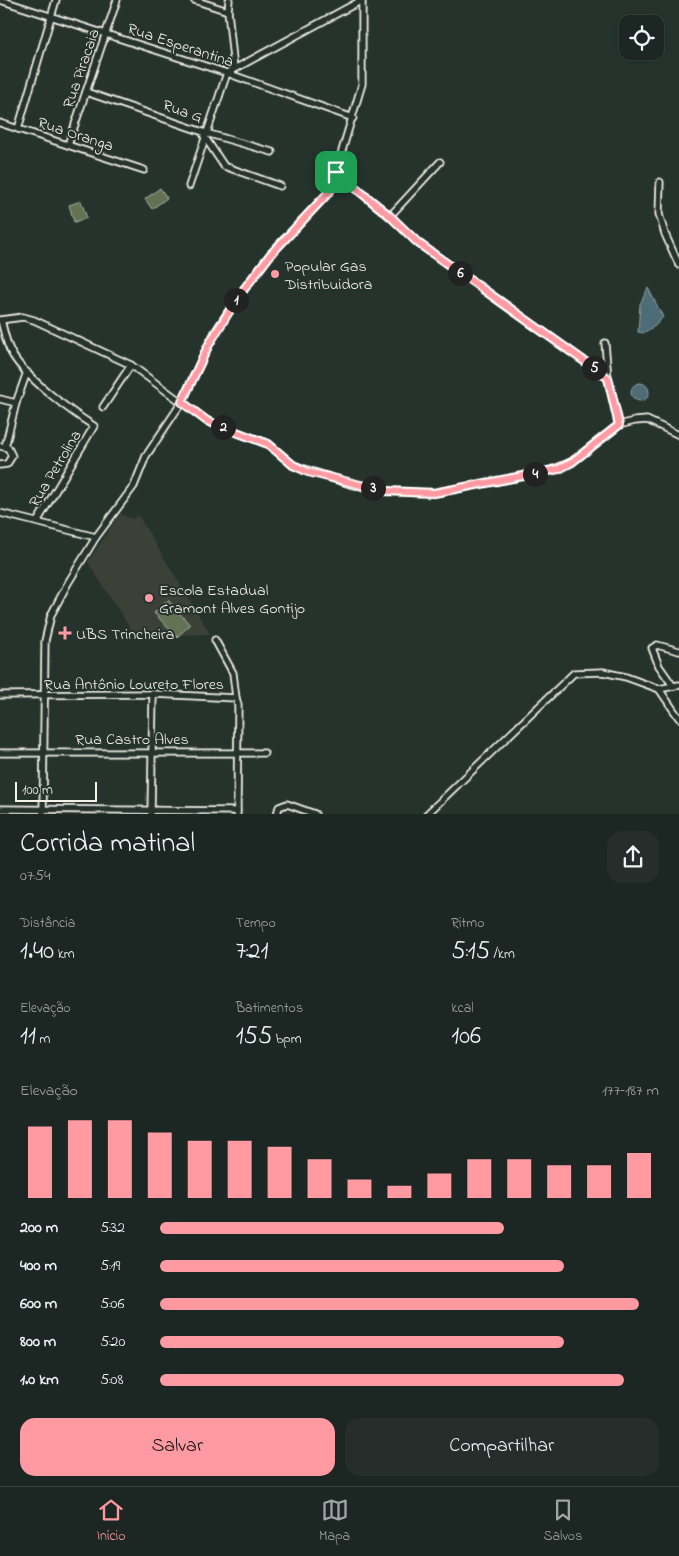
<!DOCTYPE html>
<html lang="pt">
<meta charset="utf-8">
<style>
:root{--surface:#1c2622;--page:#252e2a;--text:#f1f3f6;--muted:#a0a5a5;--line:#3a4340;--accent:#ff9aa2}
body{margin:0;font-family:"Indie Flower",sans-serif;background:var(--page);color:var(--text);height:100vh;display:flex;flex-direction:column;font-size:19px;white-space:nowrap}
*{box-sizing:border-box;margin:0}
p{font-size:16px;color:var(--muted)}
.icon{flex:none;width:28px;height:28px;fill:none;stroke:currentColor;stroke-width:2;stroke-linecap:round;stroke-linejoin:round}
.map{position:relative;height:814px;overflow:hidden}
.panel{display:flex;flex-direction:column;background:var(--surface);flex:1}
.panel>*{flex:none}
.tools{position:absolute;left:619px;top:15px;display:grid;gap:10px}
.tools a{display:grid;place-items:center;width:45px;height:45px;border-radius:10px;background:var(--surface);box-shadow:0 1px 4px #0004,0 0 0 1px var(--line);font-size:25px}
.scale{position:absolute;left:15px;bottom:12px;width:82px;box-sizing:border-box;padding-left:5px;border:2px solid #f4f1e8;border-top:0;font-size:14px;line-height:18px;white-space:nowrap;color:#f4f1e8;-webkit-text-stroke:4px #26332d;paint-order:stroke}
.pin{position:absolute;display:grid;place-items:center;width:42px;height:42px;color:#fff;margin:-21px;border-radius:10px;box-shadow:0 2px 8px #0006}
.km{position:absolute;width:25px;height:25px;margin:-12px;border-radius:50%;background:#222;color:#fff;font-size:14px;line-height:25px;text-align:center}
.round{display:grid;place-items:center;flex:none;width:52px;height:52px;border-radius:15px;background:var(--page)}
.overview{display:flex;align-items:center;justify-content:space-between;height:85px;padding:0 20px}
h1{font-size:28px;font-weight:600;line-height:38px}
.figures{display:grid;grid-template-columns:repeat(3,1fr);gap:8px;height:85px;padding:5px 20px}
.figures div{display:grid;align-content:center}
.figures b{font-size:25px;font-weight:600}
.figures small{font-size:14px;font-weight:400}
.figures p{font-size:14px}
.chart{height:140px;padding:10px 20px}
.chart p{display:flex;justify-content:space-between}
.chart svg{width:100%;height:90px;margin-top:5px;stroke:var(--accent);stroke-width:6}
.primary-button{display:flex;gap:10px;margin-top:auto;padding:10px 20px}
.primary-button a{flex:1;height:58px;border-radius:15px;background:var(--accent);color:#111;font-size:20px;font-weight:600;line-height:58px;text-align:center}
.primary-button a+a{background:var(--page);color:var(--text)}
ul{padding:0 20px;list-style:none;font-size:16px}
li{display:grid;grid-template-columns:80px 60px 1fr;align-items:center;height:38px}
li i{height:12px;border-radius:6px;background:var(--accent)}
.tab-bar{display:flex;justify-content:space-around;align-items:center;height:70px;border-top:1px solid var(--line);background:var(--surface);font-size:14px;color:var(--muted)}
.tab-bar a{display:grid;justify-items:center;gap:2px}
.tab-bar .on{color:var(--accent)}
.map>svg:first-child{display:block}
.built{fill:#3b4139}
.green{fill:#637253;stroke:#acb29e}
.water{fill:#4e6c75;stroke:#90a1a3}
.lines{fill:none;stroke-linecap:round;stroke-linejoin:round}
.minor-casing{stroke:#f4f1e8;stroke-width:9}
.minor{stroke:#26332d;stroke-width:5.5}
.route-casing{stroke:#fff;stroke-width:10}
.route{stroke:#ff9aa2;stroke-width:6}
.poi-dot{fill:#ff9aa2;stroke:#26332d;stroke-width:2}
.labels{text-anchor:middle;stroke-width:4;stroke-linejoin:round;paint-order:stroke}
.street-label{font-size:16px;fill:#f4f1e8;stroke:#26332d}
.poi-label{font-size:16px;fill:#f4f1e8;stroke:#26332d;text-anchor:start}
</style>
<div class="map">
<svg width="679" height="814" viewBox="0 0 679 814">
<rect width="100%" height="100%" fill="#26332d"/>
<filter id="ink" filterUnits="userSpaceOnUse"><feTurbulence type="fractalNoise" baseFrequency=".02" numOctaves="2"/><feDisplacementMap in="SourceGraphic" scale="10" xChannelSelector="R" yChannelSelector="G"/><feConvolveMatrix kernelMatrix="1 2 1 2 8 2 1 2 1" color-interpolation-filters="sRGB"/></filter>
<g filter="url(#ink)">
<path class="built" d="M120 514 132 519 138 515 210 634 135 636 88 562Z"/>
<g class="green">
<path d="M160 188 167 198 152 209 145 199Z"/>
<path d="M81 201 87 218 74 222 69 205Z"/>
<path d="M168 600 190 625 177 637 154 613Z"/>
</g>
<g class="water">
<path d="M648 288 663 317 655 326 643 333 638 332 640 304Z"/>
<circle cx="640" cy="392" r="9"/>
</g>
<g class="lines">
<g class="minor-casing">
<g id="minor">
<path d="M0 0 227 73 353 118"/>
<path d="M194 0 228 11"/>
<path d="M229 0 228 11 234 69"/>
<path d="M86 92 206 133 272 152"/>
<path d="M0 123 144 170"/>
<path d="M18 129 56 0"/>
<path d="M204 136 224 166 280 186"/>
<path d="M68 145 117 0"/>
<path d="M336 172 390 216 418 243 608 378 619 425"/>
<path d="M660 182 659 214 665 234 679 265"/>
<path d="M189 186 227 73 362 0"/>
<path d="M390 216 440 162"/>
<path d="M0 320 23 317 34 320 131 365 207 421 269 444 293 465 350 484 385 491 434 493 546 472 572 462 619 425 635 421 647 420 679 435"/>
<path d="M1 320C4 331 6 344 12 354 25 377 71 412 94 426L37 522"/>
<path d="M605 343 608 378"/>
<path d="M0 399 16 403"/>
<path d="M103 407 131 365"/>
<path d="M0 446 8 448 12 456 7 464 0 465"/>
<path d="M5 447 16 403 27 372"/>
<path d="M0 513 96 537"/>
<path d="M673 686 659 666 652 648 657 645 679 651"/>
<path d="M659 689 679 685"/>
<path d="M0 695 153 694 236 698 233 673 215 640"/>
<path d="M236 698 238 705 237 814"/>
<path d="M0 753H264"/>
<path d="M0 809 237 811"/>
<path d="M43 814 45 641 51 615 68 583 96 537 134 486 146 456 182 402 215 332 238 297 270 255 330 191 362 84V0"/>
<path d="M151 814 153 694"/>
<path d="M277 814 279 807 287 804 315 814"/>
<path d="M427 814 574 673 603 672 626 677 659 689 679 718"/>
</g>
</g>
<use href="#minor" class="minor"/>
</g>
</g>
<g class="lines" filter="url(#ink)">
<g class="route-casing">
<path id="route" d="M336 172 390 216 418 243 608 378 619 425 572 462 559 469 434 493 385 491 308 472 293 465 268 444 207 421 182 402 208 346 238 297 270 255 330 191Z"/>
</g>
<use href="#route" class="route"/>
</g>
<g class="poi-dot">
<circle cx="275" cy="274" r="5"/>
<circle cx="149" cy="598" r="5"/>
<path d="M62.5 625.5h5v5h5v5h-5v5h-5v-5h-5v-5h5z"/>
</g>
<g class="labels">
<g class="street-label">
<text transform="translate(181 44) rotate(18)" y="6">Rua Esperantina</text>
<text transform="translate(80 68) rotate(-71)" y="6">Rua Piracaia</text>
<text transform="translate(183 110) rotate(19)" y="6">Rua G</text>
<text transform="translate(76 133) rotate(18)" y="6">Rua Oranga</text>
<text transform="translate(54 468) rotate(-59)" y="6">Rua Petrolina</text>
<text x="134" y="689">Rua Antônio Loureto Flores</text>
<text x="132" y="744">Rua Castro Alves</text>
</g>
<g class="poi-label">
<text x="285" y="271">Popular Gas<tspan x="285" dy="18">Distribuidora</tspan></text>
<text x="159" y="595">Escola Estadual<tspan x="159" dy="18">Gramont Alves Gontijo</tspan></text>
<text x="76" y="639">UBS Trincheira</text>
</g>
</g>
</svg>
<div class="tools">
<a><svg class="icon" aria-label="locate" viewBox="0 0 24 24"><circle cx="12" cy="12" r="6"/><path d="M12 2v4M12 18v4M2 12h4M18 12h4"/></svg></a>
</div>
<div class="scale">100 m</div>
<div class="pin" style="left:336px;top:172px;background:#1e9e55"><svg class="icon" aria-label="arrive" viewBox="0 0 24 24"><path d="M6 21V4h12l-3 4 3 4H6"/></svg></div>
<b class="km" style="left:236px;top:300px">1</b>
<b class="km" style="left:223px;top:427px">2</b>
<b class="km" style="left:373px;top:488px">3</b>
<b class="km" style="left:535px;top:474px">4</b>
<b class="km" style="left:594px;top:368px">5</b>
<b class="km" style="left:460px;top:273px">6</b>
</div>
<section class="panel">
<div class="overview"><div><h1>Corrida matinal</h1><p>07:54</p></div><a class="round"><svg class="icon" aria-label="share" viewBox="0 0 24 24"><path d="M12 15V3M7 8l5-5 5 5M5 13v7h14v-7"/></svg></a></div>
<div class="figures">
<div><p>Distância</p><b>1.40<small> km</small></b></div>
<div><p>Tempo</p><b>7:21</b></div>
<div><p>Ritmo</p><b>5:15<small> /km</small></b></div>
</div>
<div class="figures">
<div><p>Elevação</p><b>11<small> m</small></b></div>
<div><p>Batimentos</p><b>155<small> bpm</small></b></div>
<div><p>kcal</p><b>106</b></div>
</div>
<div class="chart"><p><span>Elevação</span>177–187 m</p>
<svg viewBox="0 0 160 44" preserveAspectRatio="none"><path d="M5 44V9M15 44V6M25 44V6M35 44V12M45 44V16M55 44V16M65 44V19M75 44V25M85 44V35M95 44V38M105 44V32M115 44V25M125 44V25M135 44V28M145 44V28M155 44V22"/></svg>
</div>
<ul>
<li><b>200 m</b>5:32<i style="width:69%"></i></li>
<li><b>400 m</b>5:19<i style="width:81%"></i></li>
<li><b>600 m</b>5:06<i style="width:96%"></i></li>
<li><b>800 m</b>5:20<i style="width:81%"></i></li>
<li><b>1.0 km</b>5:08<i style="width:93%"></i></li>
</ul>
<div class="primary-button"><a>Salvar</a><a>Compartilhar</a></div>
</section>
<nav class="tab-bar">
<a class="on"><svg class="icon" aria-label="home" viewBox="0 0 24 24"><path d="M3 11l9-7 9 7M6 9v11h12V9"/></svg>Início</a>
<a><svg class="icon" aria-label="map" viewBox="0 0 24 24"><path d="M3 6l6-2 6 2 6-2v14l-6 2-6-2-6 2zM9 4v14M15 6v14"/></svg>Mapa</a>
<a><svg class="icon" aria-label="saved" viewBox="0 0 24 24"><path d="M7 4h10v16l-5-4-5 4z"/></svg>Salvos</a>
</nav>
